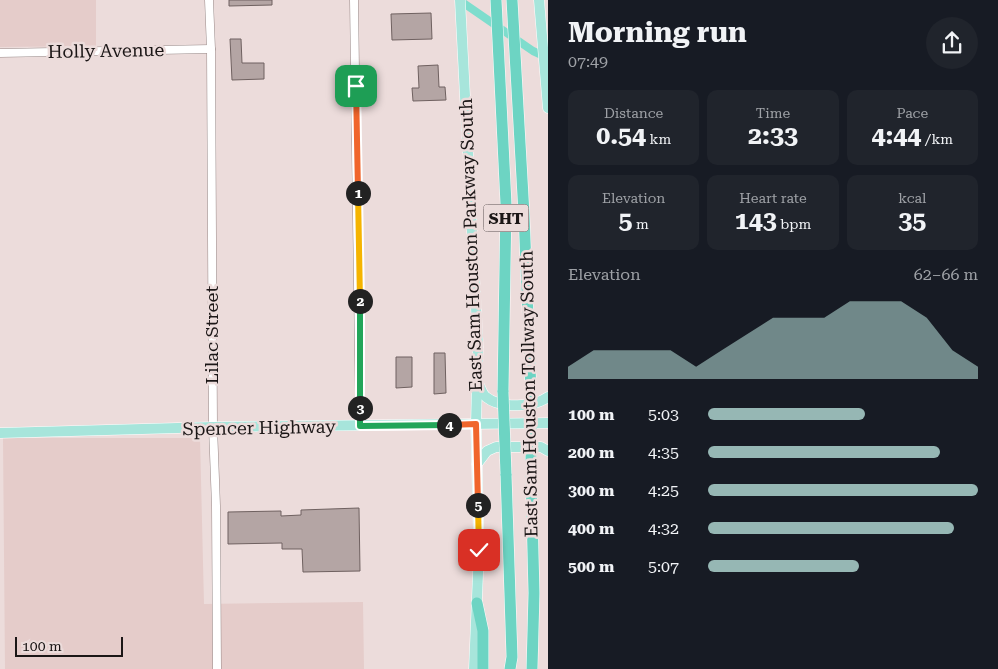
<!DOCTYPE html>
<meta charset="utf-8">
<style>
:root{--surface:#171b24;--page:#20242c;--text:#f1f3f6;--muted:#9ea1a6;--accent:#96b7b4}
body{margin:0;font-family:"Roboto Serif",serif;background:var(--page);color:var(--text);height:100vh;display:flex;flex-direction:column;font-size:19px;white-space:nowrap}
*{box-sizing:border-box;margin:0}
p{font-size:16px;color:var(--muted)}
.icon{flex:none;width:28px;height:28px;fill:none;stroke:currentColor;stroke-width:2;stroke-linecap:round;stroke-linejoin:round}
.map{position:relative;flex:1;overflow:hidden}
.panel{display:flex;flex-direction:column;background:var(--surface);width:450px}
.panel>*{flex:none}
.scale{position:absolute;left:15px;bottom:12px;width:108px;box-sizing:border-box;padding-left:5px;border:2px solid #1b1616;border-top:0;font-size:14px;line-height:18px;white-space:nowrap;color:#1b1616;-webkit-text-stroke:4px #ecdcdb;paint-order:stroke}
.pin{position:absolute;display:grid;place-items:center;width:42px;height:42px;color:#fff;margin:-21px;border-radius:10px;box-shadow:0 2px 8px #0006}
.km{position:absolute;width:25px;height:25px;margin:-12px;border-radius:50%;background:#222;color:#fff;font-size:14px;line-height:25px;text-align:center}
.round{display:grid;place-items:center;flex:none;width:52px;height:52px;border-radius:26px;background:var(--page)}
.overview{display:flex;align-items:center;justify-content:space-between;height:85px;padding:0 20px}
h1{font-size:28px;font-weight:700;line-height:38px}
.stats{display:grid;grid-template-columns:repeat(3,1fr);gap:8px;height:85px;padding:5px 20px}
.stats div{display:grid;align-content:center;border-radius:10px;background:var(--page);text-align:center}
.stats b{font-size:25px;font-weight:700}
.stats small{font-size:14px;font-weight:400}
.stats p{font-size:14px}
.chart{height:140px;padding:10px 20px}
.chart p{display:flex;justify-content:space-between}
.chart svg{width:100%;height:90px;margin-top:5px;fill:var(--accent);opacity:.7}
ul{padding:0 20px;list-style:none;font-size:16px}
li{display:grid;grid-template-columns:80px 60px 1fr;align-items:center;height:38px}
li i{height:12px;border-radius:6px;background:var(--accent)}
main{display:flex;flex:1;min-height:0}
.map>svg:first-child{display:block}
.built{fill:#e5ccca}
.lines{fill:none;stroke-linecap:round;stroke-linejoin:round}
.canal{stroke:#7eddcd;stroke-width:8}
.building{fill:#b4a5a4;stroke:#6f6160}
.minor-casing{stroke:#988988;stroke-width:9}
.major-casing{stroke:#fff;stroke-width:11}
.highway-casing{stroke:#fff;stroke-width:12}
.minor{stroke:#fff;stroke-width:8}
.major{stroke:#a7e5db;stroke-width:10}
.highway{stroke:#6dd4c3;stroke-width:11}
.highway-bridge-casing{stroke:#fff;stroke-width:12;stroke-linecap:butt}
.highway-bridge{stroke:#6dd4c3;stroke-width:11}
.split-1-casing{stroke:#fff;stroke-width:10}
.split-2-casing{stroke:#fff;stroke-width:10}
.split-3-casing{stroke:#fff;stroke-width:10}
.split-4-casing{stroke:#fff;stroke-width:10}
.split-5-casing{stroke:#fff;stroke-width:10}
.split-6-casing{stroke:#fff;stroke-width:10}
.split-1{stroke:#f0652b;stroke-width:6}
.split-2{stroke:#f5b400;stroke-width:6}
.split-3{stroke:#22a559;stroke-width:6}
.split-4{stroke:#22a559;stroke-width:6}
.split-5{stroke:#f0652b;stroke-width:6}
.split-6{stroke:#f5b400;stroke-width:6}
.labels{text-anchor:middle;stroke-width:5;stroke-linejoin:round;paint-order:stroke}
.shield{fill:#ecdcdb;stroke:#5a5151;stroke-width:1}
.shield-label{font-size:16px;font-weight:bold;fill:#1b1616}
.street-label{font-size:18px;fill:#1b1616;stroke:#ecdcdb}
</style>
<main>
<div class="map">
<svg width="548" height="669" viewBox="0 0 548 669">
<rect width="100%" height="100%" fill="#ecdcdb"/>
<g class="built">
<path d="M0 0H96V46L0 47Z"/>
<path d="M3 438H200L204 604 363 602 364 669H5Z"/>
</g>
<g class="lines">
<path class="canal" d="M459 0 533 51 546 57"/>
</g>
<g class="building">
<path d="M229 0H272V5L229 6Z"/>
<path d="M431 13 432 39 392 40 391 14Z"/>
<path d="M230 39H241L242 63H264V79L232 80Z"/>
<path d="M438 65 439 87H445L446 100 413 101 412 88H419L418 66Z"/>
<path d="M434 353H445L446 393 434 394Z"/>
<path d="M396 357H412V387L396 388Z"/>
<path d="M359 508 360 571 303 572 302 549H282V543L228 544V512L281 511V516L301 515V510Z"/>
</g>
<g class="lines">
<g class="minor-casing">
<g id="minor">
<path d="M209 0 211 49 213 427 216 506 217 669"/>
<path d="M354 0 360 426"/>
<path d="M0 53 211 49"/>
</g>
</g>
<g class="major-casing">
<g id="major">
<path d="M460 0 478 346 476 424 479 550 474 669"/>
<path d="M539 0 548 108"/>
<path d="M478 383C481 388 482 394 486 397 501 409 534 407 548 397"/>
<path d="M0 433 213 427 548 423"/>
<path d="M477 464 487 451 496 447H541L548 451"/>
</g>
</g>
<g class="highway-casing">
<g id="highway">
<path d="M496 0 506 204 503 392"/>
<path d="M512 0 524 214 531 392"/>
<path d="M531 473 534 593 532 669"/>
<path d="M506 474 512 657 510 669"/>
<path d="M477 603 483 631V669"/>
</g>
</g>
<use href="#minor" class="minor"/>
<use href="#major" class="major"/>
<use href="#highway" class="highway"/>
<g class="highway-bridge-casing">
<g id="highway-bridge">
<path d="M503 392 506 474"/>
<path d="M531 392V473"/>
</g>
</g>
<use href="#highway-bridge" class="highway-bridge"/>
</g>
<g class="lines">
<g class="split-1-casing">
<path id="split-1" d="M356 86 358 193"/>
</g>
<g class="split-2-casing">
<path id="split-2" d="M358 193 360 301"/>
</g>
<g class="split-3-casing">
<path id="split-3" d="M360 301V408"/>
</g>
<g class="split-4-casing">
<path id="split-4" d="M360 408V426L449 425"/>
</g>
<g class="split-5-casing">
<path id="split-5" d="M449 425 476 424 478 505"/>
</g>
<g class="split-6-casing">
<path id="split-6" d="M478 505 479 550"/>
</g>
<use href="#split-1" class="split-1"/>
<use href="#split-2" class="split-2"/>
<use href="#split-3" class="split-3"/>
<use href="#split-4" class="split-4"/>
<use href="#split-5" class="split-5"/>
<use href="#split-6" class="split-6"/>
</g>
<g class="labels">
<rect class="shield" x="483.5" y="204.5" width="45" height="27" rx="4"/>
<g class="shield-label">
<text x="506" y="224">SHT</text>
</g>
<g class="street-label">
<text transform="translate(106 51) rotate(-1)" y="6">Holly Avenue</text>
<text transform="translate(471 245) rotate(-92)" y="6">East Sam Houston Parkway South</text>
<text transform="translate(212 335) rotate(-90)" y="6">Lilac Street</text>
<text transform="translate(529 394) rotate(-91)" y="6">East Sam Houston Tollway South</text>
<text transform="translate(259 428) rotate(-1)" y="6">Spencer Highway</text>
</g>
</g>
</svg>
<div class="scale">100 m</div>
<div class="pin" style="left:356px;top:86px;background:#1e9e55"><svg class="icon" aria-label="arrive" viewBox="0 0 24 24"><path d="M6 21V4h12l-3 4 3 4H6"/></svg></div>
<div class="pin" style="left:479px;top:550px;background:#d93025"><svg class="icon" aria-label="check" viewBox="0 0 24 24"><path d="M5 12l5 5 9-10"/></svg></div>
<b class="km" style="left:358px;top:193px">1</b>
<b class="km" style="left:360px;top:301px">2</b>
<b class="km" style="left:360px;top:408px">3</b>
<b class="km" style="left:449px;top:425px">4</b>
<b class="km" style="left:478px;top:505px">5</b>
</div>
<section class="panel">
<div class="overview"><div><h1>Morning run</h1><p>07:49</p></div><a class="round"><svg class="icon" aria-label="share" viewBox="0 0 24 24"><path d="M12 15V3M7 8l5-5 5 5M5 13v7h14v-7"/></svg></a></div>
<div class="stats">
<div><p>Distance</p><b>0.54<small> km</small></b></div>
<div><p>Time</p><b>2:33</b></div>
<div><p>Pace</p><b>4:44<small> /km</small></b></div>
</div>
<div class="stats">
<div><p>Elevation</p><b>5<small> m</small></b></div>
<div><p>Heart rate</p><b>143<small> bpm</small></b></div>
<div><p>kcal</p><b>35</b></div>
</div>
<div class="chart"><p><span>Elevation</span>62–66 m</p>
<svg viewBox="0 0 160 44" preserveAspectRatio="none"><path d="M0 44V38L10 30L20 30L30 30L40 30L50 38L60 30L70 22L80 14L90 14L100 14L110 6L120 6L130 6L140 14L150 30L160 38V44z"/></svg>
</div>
<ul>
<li><b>100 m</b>5:03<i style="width:58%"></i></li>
<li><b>200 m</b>4:35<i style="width:86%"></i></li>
<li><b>300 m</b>4:25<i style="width:100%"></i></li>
<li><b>400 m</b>4:32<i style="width:91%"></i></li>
<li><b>500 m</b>5:07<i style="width:56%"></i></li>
</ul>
</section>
</main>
